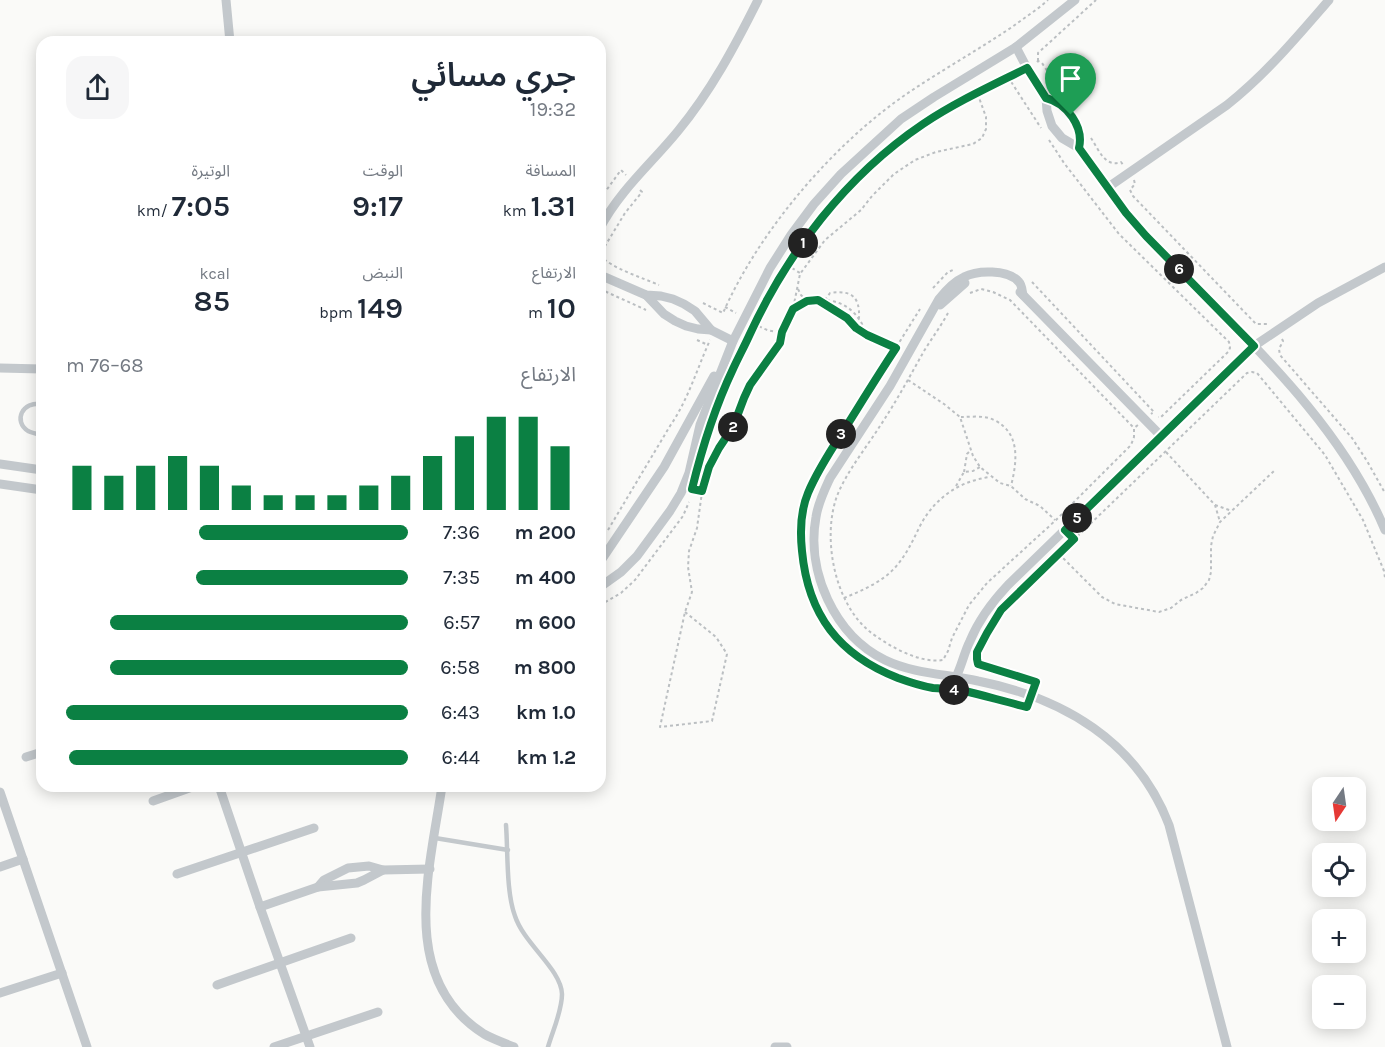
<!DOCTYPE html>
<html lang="ar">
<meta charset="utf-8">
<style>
:root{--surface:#fff;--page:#f6f6f7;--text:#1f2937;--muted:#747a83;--accent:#0b8043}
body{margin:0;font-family:Karla,"Noto Sans Arabic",sans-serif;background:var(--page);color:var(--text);direction:rtl;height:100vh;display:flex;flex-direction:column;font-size:22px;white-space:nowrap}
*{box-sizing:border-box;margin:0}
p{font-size:20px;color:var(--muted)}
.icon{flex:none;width:33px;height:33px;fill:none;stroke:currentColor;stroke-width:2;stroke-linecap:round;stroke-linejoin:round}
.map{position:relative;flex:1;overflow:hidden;direction:ltr}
.drawer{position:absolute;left:36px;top:36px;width:570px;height:756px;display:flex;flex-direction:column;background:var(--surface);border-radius:18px;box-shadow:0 3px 15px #0003;direction:rtl}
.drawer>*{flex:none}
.needle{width:39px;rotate:193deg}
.fabs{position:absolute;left:1312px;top:777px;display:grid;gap:12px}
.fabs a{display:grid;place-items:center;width:54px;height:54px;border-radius:12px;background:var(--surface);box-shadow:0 3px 15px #0003;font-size:30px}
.pin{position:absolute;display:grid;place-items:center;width:51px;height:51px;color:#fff;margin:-62px -26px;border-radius:50% 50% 50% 0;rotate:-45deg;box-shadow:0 0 6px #0007}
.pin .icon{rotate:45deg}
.km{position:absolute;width:30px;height:30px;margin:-15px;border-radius:50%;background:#222;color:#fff;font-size:16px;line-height:30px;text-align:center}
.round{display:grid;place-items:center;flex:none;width:63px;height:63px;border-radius:18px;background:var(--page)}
.summary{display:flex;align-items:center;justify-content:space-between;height:102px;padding:0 30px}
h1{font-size:33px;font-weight:600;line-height:45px}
.stats{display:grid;grid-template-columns:repeat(3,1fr);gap:9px;height:102px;padding:6px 30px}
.stats div{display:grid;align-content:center}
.stats b{font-size:30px;font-weight:600}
.stats small{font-size:16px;font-weight:400}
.stats p{font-size:16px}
.chart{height:168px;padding:12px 30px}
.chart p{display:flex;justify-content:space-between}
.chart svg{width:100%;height:108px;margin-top:6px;stroke:var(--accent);stroke-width:6}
ul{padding:0 30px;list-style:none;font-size:20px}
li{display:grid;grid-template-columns:96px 72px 1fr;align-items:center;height:45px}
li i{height:15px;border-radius:8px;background:var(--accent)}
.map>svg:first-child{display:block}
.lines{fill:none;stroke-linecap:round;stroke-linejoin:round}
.path{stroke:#bbbfc2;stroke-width:2;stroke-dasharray:3 3;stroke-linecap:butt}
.service{stroke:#c3c8cc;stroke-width:4.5}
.minor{stroke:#c3c8cc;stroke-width:9}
.route-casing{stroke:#fff;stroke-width:12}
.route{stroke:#0b8043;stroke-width:8}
</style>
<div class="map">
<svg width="1385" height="1047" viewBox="0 0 1385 1047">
<rect width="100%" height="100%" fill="#fafaf8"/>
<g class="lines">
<g class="path">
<path d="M1038 61V53L1096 0"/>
<path d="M1037 62 1038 61 1042 63 1062 93"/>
<path d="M1008 77 1041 128"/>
<path d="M1091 138C1099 150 1105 168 1121 162L1124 166"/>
<path d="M1049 140 1064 163 1119 234 1229 342 1230 348 1228 352 1161 417H1158"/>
<path d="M1134 180 1135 184 1130 190 1133 196 1256 324H1267"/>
<path d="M640 190 642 192 625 213 602 251 601 256C611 268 643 278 659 285"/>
<path d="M600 199 621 170 626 175"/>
<path d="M787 265 800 273"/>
<path d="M1032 282 1154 412 1151 414"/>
<path d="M933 288 948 272 953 270"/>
<path d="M600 289 646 310"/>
<path d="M798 289 801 295 807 301"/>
<path d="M970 293 981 289 993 292 1010 300 1134 428"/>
<path d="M821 300C845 300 859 313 867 335"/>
<path d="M825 300 830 293C851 290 860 296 859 318"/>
<path d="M703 303 723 313C759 231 834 143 908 93 942 70 978 50 1012 27 1024 18 1037 10 1048 0"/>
<path d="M725 307 736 313"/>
<path d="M793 309 807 301 818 300 847 317 856 328 867 335 895 348"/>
<path d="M760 312C769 297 777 280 787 265 822 211 869 160 923 124 940 113 959 101 977 92 991 85 1005 79 1019 72"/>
<path d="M948 313C941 326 932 338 924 351 910 376 896 402 880 426 866 448 847 471 837 496 822 537 834 602 869 631 887 645 919 664 943 660L948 651 952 638 969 605 987 583 1056 520 1131 445 1134 437V428L1138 425"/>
<path d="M754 323C763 329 771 333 782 331"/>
<path d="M1282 339 1283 341 1279 349 1280 355 1352 438 1367 461 1385 493"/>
<path d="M697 340 708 345"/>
<path d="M741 353 752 328"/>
<path d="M908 380 944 404 960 417 973 456 980 467 1000 483 1011 486 1025 499 1040 506 1055 520"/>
<path d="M961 417C971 417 984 415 994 420 1021 433 1017 462 1011 486"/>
<path d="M1166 452 1215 505 1220 522"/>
<path d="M964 472 967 454 971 450"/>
<path d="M956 486 964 472 973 471 980 467"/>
<path d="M1215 505 1232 511"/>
<path d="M608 530 670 426C688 400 697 369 710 340"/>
<path d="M1059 554 1102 597 1115 604 1159 612 1171 608 1181 600 1196 593 1203 588 1209 580 1211 572V546L1213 536 1220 522 1275 470"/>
<path d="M844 598C863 590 885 581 898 564 908 552 914 538 921 524 936 497 960 481 990 477"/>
<path d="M600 605 621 593 635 580 683 516 689 502"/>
<path d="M685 612 716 637 727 654 712 721 660 727 685 612 692 592 688 567 689 551 697 528 703 485 709 467 719 448 733 427 744 398 750 385 780 343 782 331 793 309 800 274 825 240 861 210 872 196 894 174 915 160 936 152 973 144 982 138 986 129V117L977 92"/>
<path d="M982 643 987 633 1001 611 1059 554 1247 373 1252 372 1257 373 1325 455 1363 520 1384 571 1385 578"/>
<path d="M977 653V659L978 664 1036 682 1035 686"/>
<path d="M878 669C848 656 826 632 814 602 802 574 796 538 803 508 810 479 834 446 850 420 874 383 897 346 920 309"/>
<path d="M894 676 920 685 963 691 1027 707 1028 705"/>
</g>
<g class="service">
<path d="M42 404C22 401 13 421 28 431 32 433 37 434 42 435"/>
<path d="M506 825C508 851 506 892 515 916 524 944 561 969 562 994 562 1011 553 1030 548 1047"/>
<path d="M435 838 508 850"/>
</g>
<g class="minor">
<path d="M226 0 230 42"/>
<path d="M1016 47 1027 68 1046 98 1047 111 1052 126 1062 138 1079 148C1100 178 1121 208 1146 235 1231 327 1335 411 1385 530"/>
<path d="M1046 98C1067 103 1084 126 1079 148"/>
<path d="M1107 188 1227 105C1266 74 1296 38 1329 0"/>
<path d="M600 228C620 190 652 163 678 131 711 91 735 46 758 0"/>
<path d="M600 275 646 295 661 296 673 299 684 304 695 311 711 330"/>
<path d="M1020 292 1161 436"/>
<path d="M646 295 664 314 675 321 686 326 698 329 711 330 733 341"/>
<path d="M1023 295C1022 291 1022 285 1019 282 1008 269 977 270 964 277 953 282 946 290 939 299L890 386 830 478C824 491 818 503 816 517 806 571 834 635 885 660 914 674 947 674 978 681 1063 698 1137 741 1169 825L1227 1047"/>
<path d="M940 305 965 283"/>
<path d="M0 368 42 369"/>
<path d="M0 464 42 470"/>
<path d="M0 484 42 490"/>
<path d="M600 562 664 467 714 376"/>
<path d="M600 587 621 572 637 556 670 511 681 493 689 473 700 425 733 341 770 268 791 235 814 204 841 174 901 119 934 97 1016 47 1075 0"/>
<path d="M956 677C962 665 964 653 970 641 979 619 992 602 1008 585L1254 346 1318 303 1385 267"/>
<path d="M26 757 42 752"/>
<path d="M219 786 260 907 310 1047"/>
<path d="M442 786C430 869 397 979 484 1034 493 1039 504 1043 514 1047"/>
<path d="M0 792 87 1047"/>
<path d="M153 801 195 786"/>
<path d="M0 867 23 859"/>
<path d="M177 874 314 828"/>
<path d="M318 887 324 880 348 868 369 866 383 870 430 869"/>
<path d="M260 907 318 887 357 883 364 880 383 870"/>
<path d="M217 985 351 938"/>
<path d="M0 993 62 973"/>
<path d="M274 1047 378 1012"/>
<path d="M775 1047H787"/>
</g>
</g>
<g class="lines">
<g class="route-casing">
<path id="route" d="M1027 68 1046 98C1067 103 1084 127 1079 148L1126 213 1146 236 1254 346 1065 530 1074 539 1001 610 987 633 977 652V659L978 664 1036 682 1027 707C1006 702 986 696 965 691 954 689 944 689 933 688 921 686 909 682 898 678 839 655 808 615 802 551 800 532 800 512 808 493 817 471 831 450 844 430 861 403 878 375 896 348L867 335 856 328 847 318 818 300 807 301 793 309 782 332 780 343 750 385 744 398 733 427 719 448 709 467 702 491 692 489C702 448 715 407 733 369 738 358 744 347 749 336 787 253 846 176 923 124 956 102 991 86 1027 68Z"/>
</g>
<use href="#route" class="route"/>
</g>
</svg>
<div class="fabs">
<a><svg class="needle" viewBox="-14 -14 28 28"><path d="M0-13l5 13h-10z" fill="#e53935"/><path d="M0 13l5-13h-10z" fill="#747a83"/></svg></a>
<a><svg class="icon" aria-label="locate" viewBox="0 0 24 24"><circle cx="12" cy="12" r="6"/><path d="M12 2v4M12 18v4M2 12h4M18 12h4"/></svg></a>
<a>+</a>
<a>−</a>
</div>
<div class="pin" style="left:1071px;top:115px;background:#1e9e55"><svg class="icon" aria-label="arrive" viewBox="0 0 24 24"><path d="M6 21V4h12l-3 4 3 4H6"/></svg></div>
<b class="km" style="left:803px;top:243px">1</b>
<b class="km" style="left:733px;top:427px">2</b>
<b class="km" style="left:841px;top:434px">3</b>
<b class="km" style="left:954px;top:690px">4</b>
<b class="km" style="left:1077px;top:518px">5</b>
<b class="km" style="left:1179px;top:269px">6</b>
<section class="drawer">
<div class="summary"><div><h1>جري مسائي</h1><p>19:32</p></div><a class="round"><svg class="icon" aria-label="share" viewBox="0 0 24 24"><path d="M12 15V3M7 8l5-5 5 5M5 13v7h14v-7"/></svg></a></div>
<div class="stats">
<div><p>المسافة</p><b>1.31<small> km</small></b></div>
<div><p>الوقت</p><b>9:17</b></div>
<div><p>الوتيرة</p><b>7:05<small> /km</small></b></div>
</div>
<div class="stats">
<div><p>الارتفاع</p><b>10<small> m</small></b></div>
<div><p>النبض</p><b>149<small> bpm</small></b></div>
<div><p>kcal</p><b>85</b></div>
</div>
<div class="chart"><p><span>الارتفاع</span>68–76 m</p>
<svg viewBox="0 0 160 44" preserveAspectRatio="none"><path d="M5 44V26M15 44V30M25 44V26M35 44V22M45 44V26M55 44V34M65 44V38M75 44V38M85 44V38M95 44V34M105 44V30M115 44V22M125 44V14M135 44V6M145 44V6M155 44V18"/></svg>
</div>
<ul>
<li><b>200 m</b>7:36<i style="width:61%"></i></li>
<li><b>400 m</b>7:35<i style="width:62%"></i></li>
<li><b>600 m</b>6:57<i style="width:87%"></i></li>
<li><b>800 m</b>6:58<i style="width:87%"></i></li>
<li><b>1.0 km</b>6:43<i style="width:100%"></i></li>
<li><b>1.2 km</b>6:44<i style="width:99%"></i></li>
</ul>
</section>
</div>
